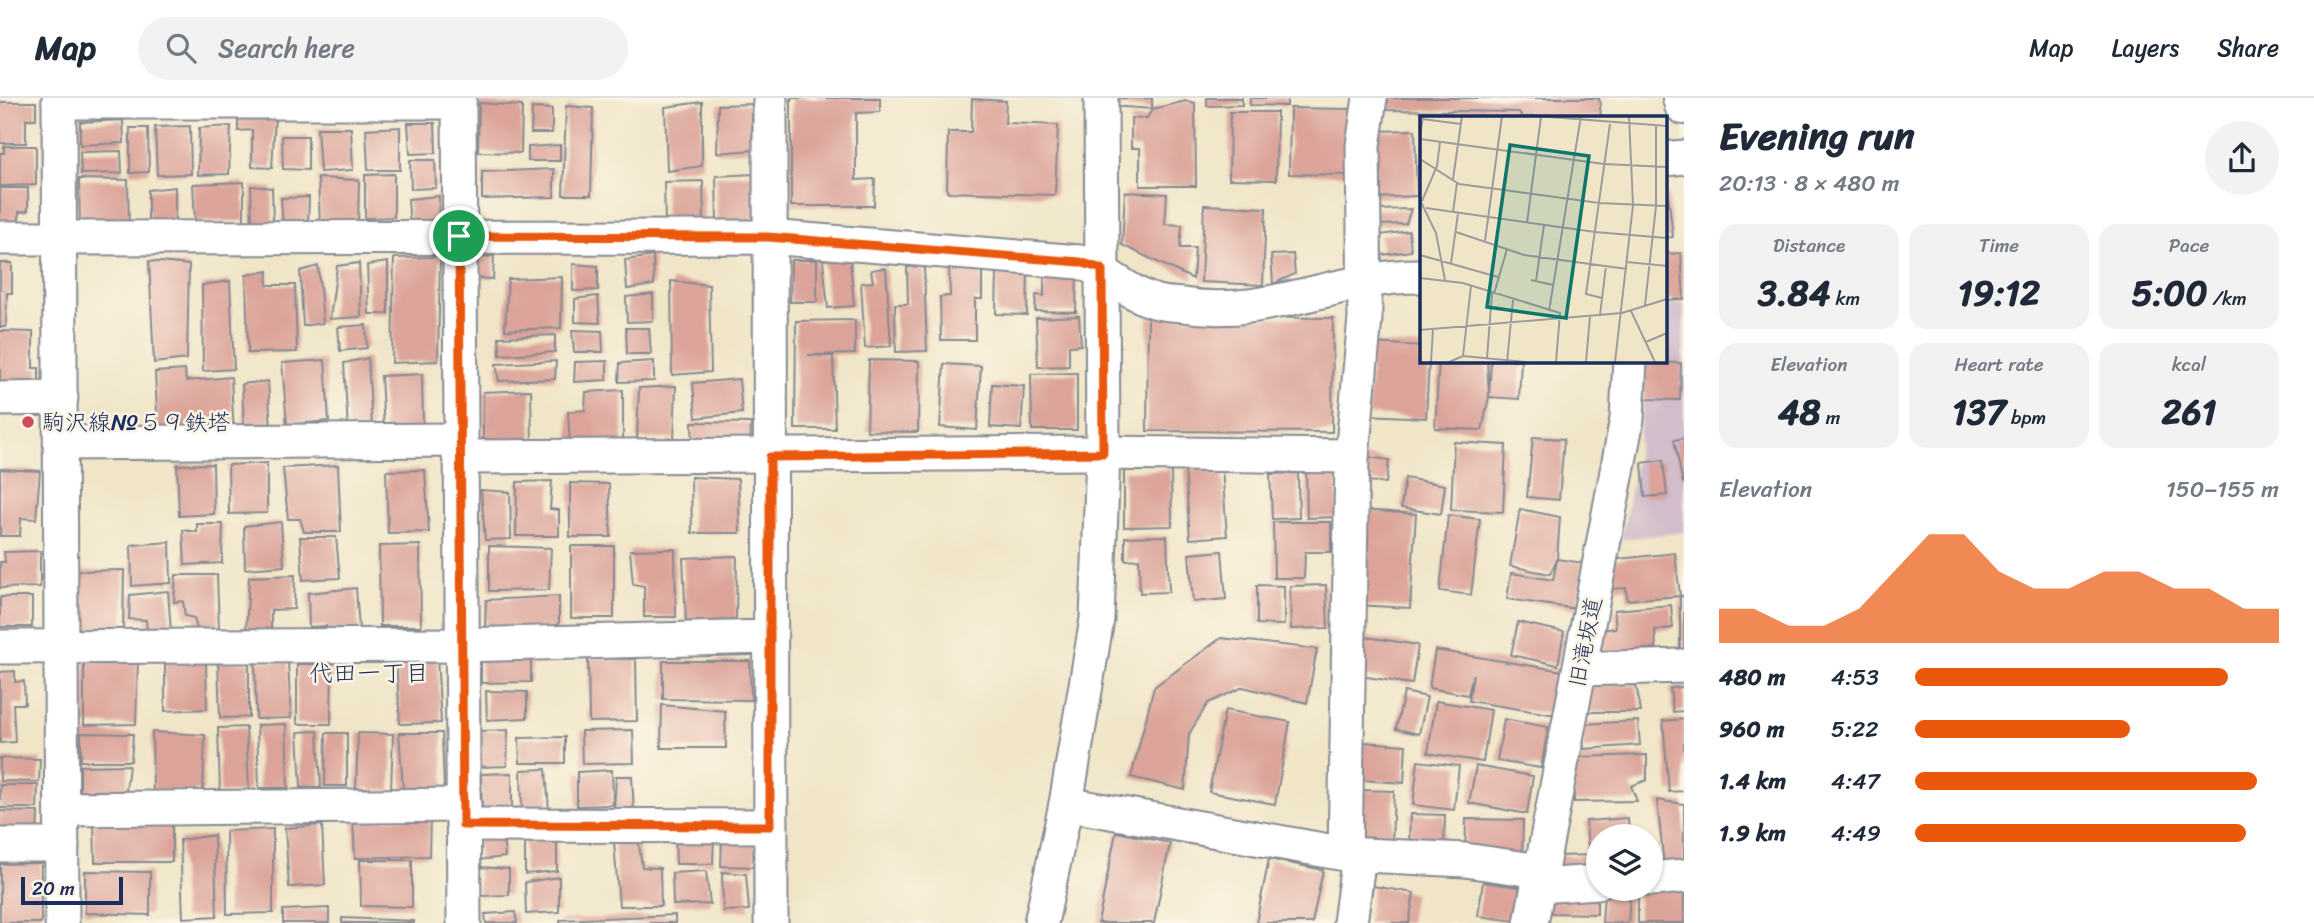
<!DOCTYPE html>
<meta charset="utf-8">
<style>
:root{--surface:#fff;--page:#f2f2f3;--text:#1f2937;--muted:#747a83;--line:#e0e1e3;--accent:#ea580c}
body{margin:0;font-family:Sriracha,"Klee One",sans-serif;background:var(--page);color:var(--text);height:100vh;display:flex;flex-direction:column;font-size:26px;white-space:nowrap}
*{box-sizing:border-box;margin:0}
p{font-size:23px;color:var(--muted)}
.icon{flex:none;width:38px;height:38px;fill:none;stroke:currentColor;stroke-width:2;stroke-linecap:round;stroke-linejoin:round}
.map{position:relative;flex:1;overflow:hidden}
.sheet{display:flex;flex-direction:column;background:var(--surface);width:630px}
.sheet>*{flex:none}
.fabs{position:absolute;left:1586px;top:726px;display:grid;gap:14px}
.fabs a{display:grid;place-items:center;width:77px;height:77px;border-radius:50%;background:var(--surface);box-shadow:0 2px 5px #0004;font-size:35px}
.scale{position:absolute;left:21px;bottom:18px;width:102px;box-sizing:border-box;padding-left:7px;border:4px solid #1b2f5e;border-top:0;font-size:19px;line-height:24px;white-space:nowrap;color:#1b2f5e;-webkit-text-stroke:5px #fcf5e5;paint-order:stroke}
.pin{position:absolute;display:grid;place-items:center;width:60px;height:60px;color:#fff;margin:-30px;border:4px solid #fff;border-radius:50%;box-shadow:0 2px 7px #0007}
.round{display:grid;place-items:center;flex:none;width:74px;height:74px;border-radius:37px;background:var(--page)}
.overview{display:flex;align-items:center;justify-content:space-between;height:119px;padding:0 35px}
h1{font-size:38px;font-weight:800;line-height:52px}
.stats{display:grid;grid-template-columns:repeat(3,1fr);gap:10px;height:119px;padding:7px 35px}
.stats div{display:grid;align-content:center;border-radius:18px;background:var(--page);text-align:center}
.stats b{font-size:35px;font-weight:800}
.stats small{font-size:19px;font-weight:400}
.stats p{font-size:19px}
.chart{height:196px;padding:14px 35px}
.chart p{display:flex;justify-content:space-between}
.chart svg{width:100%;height:126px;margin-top:7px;fill:var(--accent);opacity:.7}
ul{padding:0 35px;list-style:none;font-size:23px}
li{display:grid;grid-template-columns:112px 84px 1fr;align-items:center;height:52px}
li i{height:18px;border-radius:9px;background:var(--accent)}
header{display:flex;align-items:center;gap:42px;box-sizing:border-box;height:98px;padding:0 35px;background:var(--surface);border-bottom:2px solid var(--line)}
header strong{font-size:33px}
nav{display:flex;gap:38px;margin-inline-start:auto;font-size:24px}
.search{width:490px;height:63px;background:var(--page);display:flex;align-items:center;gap:18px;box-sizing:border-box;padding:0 24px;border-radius:38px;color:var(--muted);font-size:26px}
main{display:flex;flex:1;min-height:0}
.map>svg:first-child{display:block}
.industrial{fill:#d1bdcb}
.building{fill:#dba399}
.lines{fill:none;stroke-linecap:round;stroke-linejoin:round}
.minor-casing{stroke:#868a92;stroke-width:37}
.major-casing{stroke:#868a92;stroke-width:42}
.minor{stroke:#fff;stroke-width:33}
.major{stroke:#fff;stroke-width:38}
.route-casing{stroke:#fff;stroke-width:14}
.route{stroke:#ea580c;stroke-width:9}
.poi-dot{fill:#d1495b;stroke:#fcf5e5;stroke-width:2.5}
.labels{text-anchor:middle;stroke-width:5;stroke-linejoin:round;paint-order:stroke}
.poi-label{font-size:23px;fill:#1b2f5e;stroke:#fcf5e5;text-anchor:start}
.street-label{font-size:23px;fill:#1b2f5e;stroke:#fcf5e5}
.neighbourhood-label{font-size:24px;fill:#1b2f5e;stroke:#fcf5e5}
.inset-road{fill:none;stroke:#9b9c9d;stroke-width:2}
.view{fill:#0f766e;fill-opacity:0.15;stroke:#0f766e;stroke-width:3.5}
.inset-edge{fill:none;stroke:#1b2f5e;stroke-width:3.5}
</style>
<header>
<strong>Map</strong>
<div class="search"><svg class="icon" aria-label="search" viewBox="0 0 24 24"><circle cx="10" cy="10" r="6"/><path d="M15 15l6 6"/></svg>Search here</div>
<nav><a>Map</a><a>Layers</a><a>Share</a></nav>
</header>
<main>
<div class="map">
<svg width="1684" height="825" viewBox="0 0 1684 825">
<rect width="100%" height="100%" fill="#fcf5e5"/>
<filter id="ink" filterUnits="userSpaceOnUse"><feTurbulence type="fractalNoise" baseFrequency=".0143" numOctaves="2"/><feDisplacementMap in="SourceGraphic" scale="14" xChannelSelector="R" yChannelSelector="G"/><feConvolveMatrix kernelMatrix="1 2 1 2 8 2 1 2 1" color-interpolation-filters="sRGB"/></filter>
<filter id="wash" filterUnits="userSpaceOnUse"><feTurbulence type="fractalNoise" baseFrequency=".00686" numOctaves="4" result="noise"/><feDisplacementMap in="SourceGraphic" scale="28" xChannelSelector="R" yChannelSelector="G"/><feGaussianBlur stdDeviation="1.57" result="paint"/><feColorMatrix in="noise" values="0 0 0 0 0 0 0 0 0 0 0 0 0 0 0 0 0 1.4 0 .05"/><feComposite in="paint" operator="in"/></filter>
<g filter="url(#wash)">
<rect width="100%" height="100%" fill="#f0e5c7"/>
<path class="industrial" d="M1665 206H1684V434L1621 441 1637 358 1648 263 1665 262Z"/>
<g id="blocks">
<g class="building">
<path d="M791 0H880V14L856 15V82L875 81 874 108H791Z"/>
<path d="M1111 0H1152V11L1111 8Z"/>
<path d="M1207 0H1242V7L1207 8Z"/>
<path d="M1250 0H1287V8L1250 7Z"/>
<path d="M1386 0H1599L1601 19H1522L1519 14 1386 12Z"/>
<path d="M972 1 1006 3 1005 25 1058 27 1055 97 947 94 948 34H971Z"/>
<path d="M1186 3 1195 5 1196 88H1140V50H1131V20H1147L1152 11Z"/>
<path d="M0 4H36V21H26V45H0Z"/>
<path d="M702 4V68L667 73 665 9Z"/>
<path d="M479 5 522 8 521 55 478 54Z"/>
<path d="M752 6 753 52 717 55 718 7Z"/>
<path d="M566 8 593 10 591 97H563Z"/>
<path d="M532 10 552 11V35H531Z"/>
<path d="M1290 10 1351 11 1350 77 1289 76Z"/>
<path d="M1230 14H1277L1276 82 1229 81Z"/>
<path d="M275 20 272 70 252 69V32L238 33V21Z"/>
<path d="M123 22 124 45 80 47V24Z"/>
<path d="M408 25H435L436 55 410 56Z"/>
<path d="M190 28 191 76 157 77 155 29Z"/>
<path d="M231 28 229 76 198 77 199 30Z"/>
<path d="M400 29V72H368L366 31Z"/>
<path d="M130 30H148L149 74 130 75Z"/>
<path d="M317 30H351L353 72 320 74Z"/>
<path d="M1415 32 1417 98 1375 100 1373 33Z"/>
<path d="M282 38H308V72L283 71Z"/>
<path d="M560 47V63H528V49Z"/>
<path d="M4 48H36V87L0 88V55H4Z"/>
<path d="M121 53 122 75 81 76 80 54Z"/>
<path d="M410 62H435L436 90 411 91Z"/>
<path d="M554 71V99L482 101V74Z"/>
<path d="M394 76V119L365 120V77Z"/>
<path d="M754 76 755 125H717L716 78Z"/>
<path d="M318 80 359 82 358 125 320 127Z"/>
<path d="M79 81 128 82 129 129H80Z"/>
<path d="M703 83 704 122 665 124 664 84Z"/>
<path d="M244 84V123H195L193 86Z"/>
<path d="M251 88 272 90 273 125 252 127Z"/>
<path d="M175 89V130H148V92Z"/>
<path d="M0 90H28V113L19 114V124H0Z"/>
<path d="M1125 94 1167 96 1165 126 1182 127 1180 150H1195L1193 181 1122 147Z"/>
<path d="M1668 96 1673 139 1665 140V97Z"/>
<path d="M439 98 438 128 410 130 408 101Z"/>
<path d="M309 99 308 126 283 128 281 100Z"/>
<path d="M1204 107 1266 110 1263 187 1201 184Z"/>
<path d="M1411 111 1406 126 1376 127 1375 112Z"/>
<path d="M1409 133 1411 153 1382 157 1380 137Z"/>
<path d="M1681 155 1684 201 1665 202V156Z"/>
<path d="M1293 156 1295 176 1273 186 1271 157Z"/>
<path d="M494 158 493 181 473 180 472 161Z"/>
<path d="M653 158 654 187 627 191 625 162Z"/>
<path d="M440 159 438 263 392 265 394 160Z"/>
<path d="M850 159 854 208 828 210 823 162Z"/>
<path d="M791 162H817V204H790Z"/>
<path d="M149 163 189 167 187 261 154 265Z"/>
<path d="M388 164V216H369L367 167Z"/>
<path d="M0 165H12V195H7L6 229H0Z"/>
<path d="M359 165 361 219 330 221 337 168Z"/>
<path d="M573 166 598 168V192L573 193Z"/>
<path d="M318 168 323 225 303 228 300 173Z"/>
<path d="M924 168 927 253 896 254 895 206H908L907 169Z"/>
<path d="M886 170 891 248 865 250 861 185 873 184 871 172Z"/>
<path d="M949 170H982V201H975V242H941L940 199 950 198Z"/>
<path d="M997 172H1028L1027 217 996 216Z"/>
<path d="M1044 172H1077L1076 214 1035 213 1036 197 1044 198Z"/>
<path d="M268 173 267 187H295L297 254 248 255 246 177Z"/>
<path d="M562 179 561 230 505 232 508 181Z"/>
<path d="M230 183 234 271 203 273 202 187Z"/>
<path d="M671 183 709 187 711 274 672 277Z"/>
<path d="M653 196V223L627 224 626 199Z"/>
<path d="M598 198 600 225 575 224V201Z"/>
<path d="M1079 218 1081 247 1069 248V268L1038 269 1036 220Z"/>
<path d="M1148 219 1333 220 1332 334 1147 333Z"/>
<path d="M855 222V256L808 257 833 258 835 331H795L796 223Z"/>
<path d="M366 227 367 250 340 253 338 229Z"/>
<path d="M626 230H649L651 256H627Z"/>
<path d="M572 232 602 233 603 254H574Z"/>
<path d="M0 233 33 234V270H39V290H0Z"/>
<path d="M555 237V254L500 257 499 239Z"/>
<path d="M1372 245 1422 248V262H1429L1426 320 1368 317Z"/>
<path d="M368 260 372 330 348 332 344 265Z"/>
<path d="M325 262 329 323 287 327 282 265Z"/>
<path d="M869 262 919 263 918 334 867 333Z"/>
<path d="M1439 262H1487L1489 299 1491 262H1521L1519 301 1489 299 1482 332 1435 330Z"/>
<path d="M556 263 555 281 499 283 496 266Z"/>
<path d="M607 263V282L574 284 575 264Z"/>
<path d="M654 263V283L619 284 620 265Z"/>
<path d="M1645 264 1681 265 1680 302 1644 301Z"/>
<path d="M944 266 981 268 977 332 940 329Z"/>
<path d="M185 272 186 283 231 279 234 337 158 335 155 274Z"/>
<path d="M1077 275V332H1032L1031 276Z"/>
<path d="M422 276 423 331 384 333 381 278Z"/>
<path d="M739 281 742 315 696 320 693 285Z"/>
<path d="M268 283 271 331 244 334 242 286Z"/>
<path d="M992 286 1024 288 1021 331 990 329Z"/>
<path d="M676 288 674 341H637L639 290Z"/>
<path d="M531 292 532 351H501V342L483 341V294Z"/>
<path d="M623 292V348L570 350 568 314 585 312 586 294Z"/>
<path d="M692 324 751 325 750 349 693 352Z"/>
<path d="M1533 339 1564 341 1559 402 1527 399Z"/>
<path d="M1684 340V385H1683L1674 342Z"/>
<path d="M1454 344 1506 347 1503 414 1451 412Z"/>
<path d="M1361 358 1389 362 1386 385 1358 382Z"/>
<path d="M1663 362 1667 397 1645 399 1642 365Z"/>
<path d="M267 365V415L229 416 228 367Z"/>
<path d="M213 366 214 416 179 418 177 367Z"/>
<path d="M338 367 341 434H304L300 421H288L283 370Z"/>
<path d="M1222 369 1227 438 1190 441 1185 371Z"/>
<path d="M1337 369 1338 419 1307 420 1306 370Z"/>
<path d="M0 371 40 373 36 421 21 420 20 438H0Z"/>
<path d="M425 372 429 434 388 435 386 373Z"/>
<path d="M1171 372 1172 428 1124 429V373Z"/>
<path d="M1298 375 1299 420 1272 421 1270 376Z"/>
<path d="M691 379 738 381 740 435H692Z"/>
<path d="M1405 380 1445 387 1441 416 1401 410Z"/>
<path d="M552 383 550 411 559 412V438H516L517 384Z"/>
<path d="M570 385 609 386 611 439H570Z"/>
<path d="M481 392 510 394 511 441 485 442Z"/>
<path d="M1520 411 1560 419 1557 461 1583 465 1577 511 1507 501 1511 475 1553 482 1557 461 1550 476 1510 468Z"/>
<path d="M1361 412 1416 416 1410 510 1355 507Z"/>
<path d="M1448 417 1480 421 1471 497 1440 493Z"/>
<path d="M281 424 284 468 245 471 244 428Z"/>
<path d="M1273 424H1331V454H1305L1304 480H1274Z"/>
<path d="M197 426H223L222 465 185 467 183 432 197 434Z"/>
<path d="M1167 438 1169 494 1140 495 1139 461 1125 462V439Z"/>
<path d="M300 439H336L340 480 303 482Z"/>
<path d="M170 444 171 485 132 488 131 447Z"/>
<path d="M420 447 421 528H380L379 448Z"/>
<path d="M489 448 551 450 549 492 489 493Z"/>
<rect x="571" y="448" width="43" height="72"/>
<path d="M675 451 676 519H644V488L633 486 630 452Z"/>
<path d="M40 453V489L0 490V464H5L4 454Z"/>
<path d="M1222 453 1226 501 1193 504 1189 456Z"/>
<path d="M1675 455 1680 498 1627 502 1626 490 1612 491 1609 462Z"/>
<path d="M737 458 736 522 686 524 683 460Z"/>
<path d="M124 472 123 533 76 534 75 473Z"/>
<path d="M176 477H217L219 531H197L194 520 185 518 183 503 174 504Z"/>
<path d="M295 477 294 511 271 512V534L246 533 249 479Z"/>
<path d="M1257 487 1284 488V527L1257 526Z"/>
<path d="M1326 487 1328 530 1291 531 1290 488Z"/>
<path d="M356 490 359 532 327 534 326 528 309 529 308 495Z"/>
<path d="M168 493 171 534H147L146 522 129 521 130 497Z"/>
<path d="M559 498V531H485L486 502Z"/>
<rect x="1680" y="498" width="4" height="61"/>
<rect x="0" y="499" width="32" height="30"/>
<path d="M1671 507 1673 530 1655 532 1656 550 1601 555 1599 532 1616 530 1614 512Z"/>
<path d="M1518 524 1564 534 1558 567 1511 557Z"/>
<path d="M1360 538 1418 547 1412 586 1354 577Z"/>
<path d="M1221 540 1317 551 1307 605 1243 589 1208 605 1189 636 1185 692 1131 679 1154 589Z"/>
<path d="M1435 552 1563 573 1556 617 1469 603 1473 576 1468 597 1429 590Z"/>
<path d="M481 556H531V584L481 585Z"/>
<path d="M437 559 441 625 400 626 396 560Z"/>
<path d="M588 560 636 561 637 623 589 624Z"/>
<path d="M84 563H138L136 626 84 627Z"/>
<path d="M165 563H206L207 611 165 613Z"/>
<path d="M255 563 288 564 291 620 256 621Z"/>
<path d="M663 563H750L751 602 663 601Z"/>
<path d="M218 564H249V619L220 620Z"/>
<path d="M297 566H332L331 626H297Z"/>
<path d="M15 573V584L24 583 25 606H13L15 644 0 645V574Z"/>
<path d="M1636 587 1641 614H1588L1577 588Z"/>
<path d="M1684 589V613L1673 614 1670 590Z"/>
<path d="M486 593 527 594V620L487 622Z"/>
<path d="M1404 594 1427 599 1419 636 1396 631Z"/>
<path d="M1436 603 1491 612 1483 664 1428 655Z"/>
<path d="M662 607 725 613 726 650H661Z"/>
<path d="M1225 612 1290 624 1275 706 1209 694Z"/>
<path d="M1504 621 1548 629 1541 670 1497 663Z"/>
<path d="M1684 621V693L1669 694 1663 623Z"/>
<path d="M1638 623 1640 647 1584 651 1582 626Z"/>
<path d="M286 626 288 690H259L257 627Z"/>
<path d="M246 629 249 693 220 695 218 630Z"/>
<path d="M508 632 507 668 481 669 480 633Z"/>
<path d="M633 632 634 665 582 666 581 633Z"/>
<path d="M318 633 321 689 301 690 298 634Z"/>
<path d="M152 634 205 637 203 693H153Z"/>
<path d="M81 635 133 636 131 663H81Z"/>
<path d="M326 635H347V688H325Z"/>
<path d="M358 635 393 636 391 692 356 690Z"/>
<path d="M399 635H442L444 692 403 691Z"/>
<path d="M565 639V665H520L519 640Z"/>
<path d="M1363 644 1406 647 1404 685 1361 682Z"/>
<path d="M1647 657V682L1631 688 1637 703 1574 704 1573 659Z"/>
<path d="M0 660 40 661 39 684 0 683Z"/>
<path d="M1418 663 1459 668 1454 712 1413 707Z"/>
<path d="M129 667 126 693H80V668Z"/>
<path d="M1476 668 1533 678 1527 716 1469 705Z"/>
<path d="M546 671 549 714 522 716 521 672Z"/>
<path d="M612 672 613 707 577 708V674Z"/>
<path d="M512 675V714L482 716 481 676Z"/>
<path d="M616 678H632L634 715 614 712Z"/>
<path d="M0 687H38L37 710H0Z"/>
<path d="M1360 692 1394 693 1392 747 1359 746Z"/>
<path d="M1657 702 1684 706V765L1664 767Z"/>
<path d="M0 713 38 714 37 738 0 737Z"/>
<path d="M1410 716 1445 717 1444 755 1409 753Z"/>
<path d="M430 720 429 758 355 760 353 722Z"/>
<path d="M1628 720 1629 738H1598V752H1588L1586 723Z"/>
<path d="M1466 721 1523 722 1522 763 1465 762Z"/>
<path d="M172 724V764H95L94 725Z"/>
<path d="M322 727 325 787 289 789 285 730Z"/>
<path d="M273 731V815L227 816 226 733Z"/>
<path d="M1116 734 1170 745 1154 825H1098Z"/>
<path d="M557 735V773L525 776V736Z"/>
<path d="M503 736 505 759 479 762 477 737Z"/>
<path d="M714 736 713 766H676L675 738Z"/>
<path d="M214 737 217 818 183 820 180 742Z"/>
<path d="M638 739 642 769 660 770 661 808H619L614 744Z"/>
<path d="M755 740V769L721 768 722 741Z"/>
<path d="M1598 757V775L1552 779V758Z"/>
<path d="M1269 761 1323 772 1312 825H1256Z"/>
<path d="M360 762H412V809L361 808Z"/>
<path d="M41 765V825H0V766Z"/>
<path d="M478 769 509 771V797L478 798Z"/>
<path d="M85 773 150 774V817L85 815Z"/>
<path d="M706 773 710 806 673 807 672 775Z"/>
<path d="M722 774 746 776 749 812 723 813Z"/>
<path d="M559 779V814L526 816 525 784Z"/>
<path d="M1483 784 1520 789 1515 823 1478 818Z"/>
<path d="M1373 788 1414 795 1409 825H1367Z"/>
<path d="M1684 790V825H1638V791Z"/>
<path d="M1548 795H1597V816L1548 815Z"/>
<path d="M1604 796 1630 798 1628 825H1602Z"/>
<path d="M329 810V825H283V812Z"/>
<path d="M515 814 517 825H486L485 816Z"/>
<path d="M675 817V825H560V822Z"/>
<path d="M342 820 414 823V825H342Z"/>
</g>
</g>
</g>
<g filter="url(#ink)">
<use href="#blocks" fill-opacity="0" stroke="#868a92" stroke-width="2"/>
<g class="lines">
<g class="minor-casing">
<g id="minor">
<path d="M59 0 62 825"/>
<path d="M459 0 464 825"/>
<path d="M770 0 771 825"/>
<path d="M59 4H459"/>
<path d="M1665 61 1684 59"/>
<path d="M0 140 768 139 1080 164C1108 173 1126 194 1151 202 1160 206 1172 206 1183 207 1271 221 1339 177 1422 178"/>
<path d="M0 301 61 300"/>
<path d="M61 345 459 342"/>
<path d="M459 359 1103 355 1352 358"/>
<path d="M0 549 462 547 769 539"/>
<path d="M1580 571 1684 568"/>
<path d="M1066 706 1345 756 1465 762 1540 773"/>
<path d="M62 711 464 707"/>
<path d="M463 727 770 728"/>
<path d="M0 747H62"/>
<path d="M1345 756 1352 358 1365 220 1363 48 1370 0"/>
<path d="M1650 781 1684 778"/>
<path d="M1538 788 1598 784"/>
<path d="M1041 825 1066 706 1097 521 1103 355 1101 0"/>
<path d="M1350 825 1359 757"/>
<path d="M1531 825 1627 321 1630 262"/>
</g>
</g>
<g class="major-casing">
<path id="major" d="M1682 0 1684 7"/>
</g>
<use href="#minor" class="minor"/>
<use href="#major" class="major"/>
</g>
</g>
<g class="lines" filter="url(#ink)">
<g class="route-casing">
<path id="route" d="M459 138 768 139 1080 164 1102 171 1103 355 770 359V728L463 727Z"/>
</g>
<use href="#route" class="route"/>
</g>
<circle class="poi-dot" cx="28" cy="324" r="7"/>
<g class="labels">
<g class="poi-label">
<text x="42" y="332">駒沢線№５９鉄塔</text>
</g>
<g class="street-label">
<text transform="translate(1585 544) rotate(-79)" y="8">旧滝坂道</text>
</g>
<g class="neighbourhood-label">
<text x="369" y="583">代田一丁目</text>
</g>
</g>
<g transform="translate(1420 18)">
<rect width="247" height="247" fill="#f0e5c7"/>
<path class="inset-road" d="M117 0 247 10M2 3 41 8M0 21 3 0M0 23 184 48 247 51M0 43 39 68 179 87 247 90M33 63 42 0M0 84 16 117 25 164M2 85 17 50 20 26M6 92 175 116 247 122M33 96 37 67M107 107 121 1M36 116 104 139 207 153M65 125 82 0M0 139 78 161M207 146 247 150M31 147 38 98M0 162 43 167 140 197 136 246M111 164 133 169M116 165 124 109M74 178 87 133M182 182 166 178 190 8M225 189 236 90V10M129 195 161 0M211 195 235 246M180 199 186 150M0 214 202 197 247 183M226 226 247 217M43 240 51 170M67 242 72 177M11 246 13 213M29 246 43 240 106 246M87 246 93 184M166 246 170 200M195 246 213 89 209 0"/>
<path class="view" d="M90 29 169 40 146 202 67 191Z"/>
<rect width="247" height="247" class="inset-edge"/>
</g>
</svg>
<div class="fabs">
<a><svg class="icon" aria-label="layers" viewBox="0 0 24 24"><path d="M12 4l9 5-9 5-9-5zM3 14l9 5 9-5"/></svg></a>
</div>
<div class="scale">20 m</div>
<div class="pin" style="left:459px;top:138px;background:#1e9e55"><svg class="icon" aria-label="arrive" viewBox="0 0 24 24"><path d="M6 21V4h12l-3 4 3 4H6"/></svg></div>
</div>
<section class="sheet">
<div class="overview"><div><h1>Evening run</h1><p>20:13 · 8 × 480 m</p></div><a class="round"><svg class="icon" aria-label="share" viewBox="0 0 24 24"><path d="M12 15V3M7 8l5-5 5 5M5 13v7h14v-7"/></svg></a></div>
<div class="stats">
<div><p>Distance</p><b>3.84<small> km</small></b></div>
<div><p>Time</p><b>19:12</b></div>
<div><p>Pace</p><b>5:00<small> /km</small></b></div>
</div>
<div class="stats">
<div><p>Elevation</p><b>48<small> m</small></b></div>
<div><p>Heart rate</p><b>137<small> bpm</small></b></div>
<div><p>kcal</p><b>261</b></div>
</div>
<div class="chart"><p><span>Elevation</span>150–155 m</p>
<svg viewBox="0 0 160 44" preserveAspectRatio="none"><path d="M0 44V32L10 32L20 38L30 38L40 32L50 19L60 6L70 6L80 19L90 25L100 25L110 19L120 19L130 25L140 25L150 32L160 32V44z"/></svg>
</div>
<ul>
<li><b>480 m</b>4:53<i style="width:86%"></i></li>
<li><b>960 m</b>5:22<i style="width:59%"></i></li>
<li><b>1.4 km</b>4:47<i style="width:94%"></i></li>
<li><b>1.9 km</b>4:49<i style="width:91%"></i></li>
</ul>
</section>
</main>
